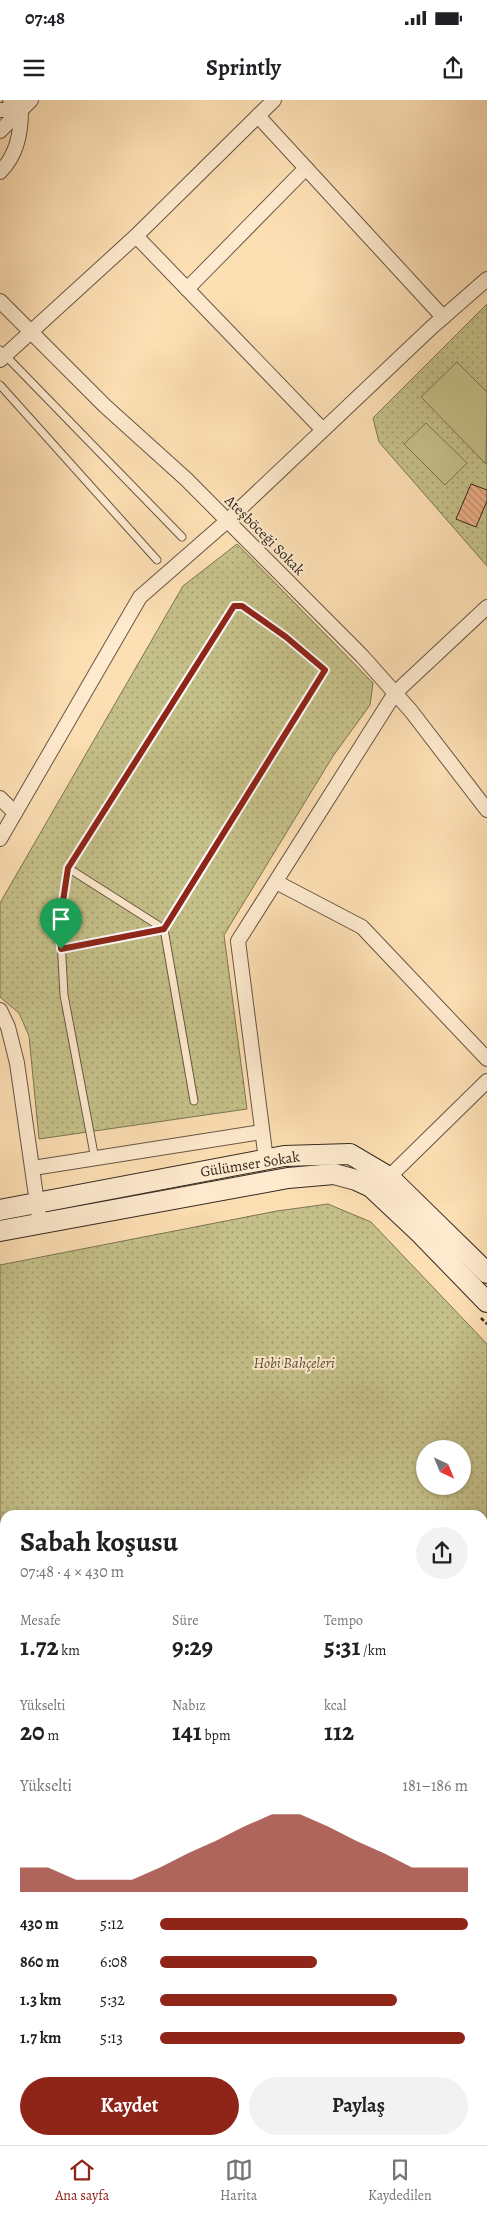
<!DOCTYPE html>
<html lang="tr">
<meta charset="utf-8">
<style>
:root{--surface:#fff;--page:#f2f2f2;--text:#202124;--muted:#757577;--line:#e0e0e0;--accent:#8f2418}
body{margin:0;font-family:Alegreya,serif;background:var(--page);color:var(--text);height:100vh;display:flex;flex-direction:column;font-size:19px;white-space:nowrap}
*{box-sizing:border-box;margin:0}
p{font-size:16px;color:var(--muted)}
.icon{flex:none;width:28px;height:28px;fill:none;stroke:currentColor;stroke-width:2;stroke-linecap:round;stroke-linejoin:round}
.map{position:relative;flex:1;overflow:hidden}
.details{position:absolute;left:0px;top:1410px;width:488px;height:635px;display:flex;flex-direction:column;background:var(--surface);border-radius:15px 15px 0 0;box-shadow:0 1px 4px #0004}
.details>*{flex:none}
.needle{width:32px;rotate:136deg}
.tools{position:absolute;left:416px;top:1340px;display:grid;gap:10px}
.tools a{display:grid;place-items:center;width:55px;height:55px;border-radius:50%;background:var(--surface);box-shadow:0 1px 4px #0004;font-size:25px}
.pin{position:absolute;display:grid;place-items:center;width:42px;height:42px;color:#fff;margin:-51px -21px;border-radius:50% 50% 50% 0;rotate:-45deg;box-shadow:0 0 5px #0007}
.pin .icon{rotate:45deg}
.round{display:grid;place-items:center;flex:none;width:52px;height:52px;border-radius:26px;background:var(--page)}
.headline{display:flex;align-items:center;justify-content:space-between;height:85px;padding:0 20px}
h1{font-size:28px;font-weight:600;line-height:38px}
.figures{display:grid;grid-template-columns:repeat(3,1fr);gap:8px;height:85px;padding:5px 20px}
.figures div{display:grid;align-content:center}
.figures b{font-size:25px;font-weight:600}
.figures small{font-size:14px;font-weight:400}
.figures p{font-size:14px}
.chart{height:140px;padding:10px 20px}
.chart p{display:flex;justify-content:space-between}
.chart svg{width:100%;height:90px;margin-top:5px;fill:var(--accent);opacity:.7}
.button{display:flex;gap:10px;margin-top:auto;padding:10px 20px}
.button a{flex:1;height:58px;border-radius:30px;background:var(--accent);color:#fff;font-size:20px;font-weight:600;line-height:58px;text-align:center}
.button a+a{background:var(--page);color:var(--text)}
ul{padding:0 20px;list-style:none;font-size:16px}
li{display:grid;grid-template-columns:80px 60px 1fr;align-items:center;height:38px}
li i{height:12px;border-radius:6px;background:var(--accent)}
.status{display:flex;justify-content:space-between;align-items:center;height:35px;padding:0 25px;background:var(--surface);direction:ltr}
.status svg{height:14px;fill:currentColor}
header{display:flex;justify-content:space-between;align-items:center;height:65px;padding:0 20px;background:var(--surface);font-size:22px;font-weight:600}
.menu{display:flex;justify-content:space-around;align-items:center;height:70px;border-top:1px solid var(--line);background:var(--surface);font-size:14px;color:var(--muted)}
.menu a{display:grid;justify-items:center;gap:2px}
.menu .current{color:var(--accent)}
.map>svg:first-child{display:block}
.green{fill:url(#green-dots);stroke:#7c7554;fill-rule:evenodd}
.pitch{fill:#c5c089;stroke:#7c7554}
.building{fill:url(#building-back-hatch);stroke:#332a20}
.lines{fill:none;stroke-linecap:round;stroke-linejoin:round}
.lane-casing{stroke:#665745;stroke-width:9}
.street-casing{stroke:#665745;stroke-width:16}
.secondary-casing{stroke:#332a20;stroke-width:22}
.path{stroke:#332a20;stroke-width:2.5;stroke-dasharray:4 2.5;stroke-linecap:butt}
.lane{stroke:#feeace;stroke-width:7}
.street{stroke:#feeace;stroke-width:14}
.secondary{stroke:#feeace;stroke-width:20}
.route-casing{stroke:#fff;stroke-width:10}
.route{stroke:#8f2418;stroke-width:6}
.labels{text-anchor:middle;stroke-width:4;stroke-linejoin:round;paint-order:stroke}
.street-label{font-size:15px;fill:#332a20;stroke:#feeace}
.park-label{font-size:15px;font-style:italic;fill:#58503a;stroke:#feeace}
</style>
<div class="status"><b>07:48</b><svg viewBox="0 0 49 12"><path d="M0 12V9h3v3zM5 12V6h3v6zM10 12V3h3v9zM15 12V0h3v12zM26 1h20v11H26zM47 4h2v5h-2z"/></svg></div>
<header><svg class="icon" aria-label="menu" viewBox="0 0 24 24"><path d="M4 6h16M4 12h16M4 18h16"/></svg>Sprintly<svg class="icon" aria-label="share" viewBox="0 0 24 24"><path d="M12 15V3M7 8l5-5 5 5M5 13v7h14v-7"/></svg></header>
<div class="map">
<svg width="487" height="2045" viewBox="0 0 487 2045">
<defs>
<pattern id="green-dots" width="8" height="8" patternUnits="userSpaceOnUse" patternTransform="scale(1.25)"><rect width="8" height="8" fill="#c5c089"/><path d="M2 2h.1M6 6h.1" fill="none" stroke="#a19c70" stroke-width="1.8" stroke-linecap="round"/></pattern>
<pattern id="building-back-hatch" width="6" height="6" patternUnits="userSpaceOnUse" patternTransform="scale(1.25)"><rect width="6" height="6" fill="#ecaf87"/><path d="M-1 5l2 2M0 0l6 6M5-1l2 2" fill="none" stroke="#c08f6e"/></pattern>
</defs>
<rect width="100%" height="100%" fill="#fddfb4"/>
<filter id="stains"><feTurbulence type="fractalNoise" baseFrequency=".004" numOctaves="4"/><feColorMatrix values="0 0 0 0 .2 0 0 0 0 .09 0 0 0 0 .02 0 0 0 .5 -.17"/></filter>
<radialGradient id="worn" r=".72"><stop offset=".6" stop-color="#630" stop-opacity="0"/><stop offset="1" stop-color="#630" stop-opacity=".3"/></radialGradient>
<g class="green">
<path d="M487 204V466L379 342 373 318Z"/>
<path d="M237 444 373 583 370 605 333 656 224 835 247 1009 39 1039 29 936 19 913 0 897V803L183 486Z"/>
<path d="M328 1104 371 1122 487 1244V2045H476L471 2040H482V1415H5V1626L0 1625V1165L277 1111ZM425 1349H462V1386H425Z"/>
</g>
<g class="pitch">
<path d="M457 262 487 292 486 364 421 297Z"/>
<path d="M426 323 467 363 445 385 404 344Z"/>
</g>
<path class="building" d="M471 384 487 390V401L476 427 456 419Z"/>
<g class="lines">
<g class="lane-casing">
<g id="lane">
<path d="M0 250 182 437"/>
<path d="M0 285 157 460"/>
<path d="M61 849 164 829 68 768"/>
<path d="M95 1059 64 895 60 821 68 768 234 506H242L286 537 325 570 164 829 194 1001"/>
</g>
</g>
<g class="street-casing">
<g id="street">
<path d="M0 10H21"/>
<path d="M258 16 443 217"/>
<path d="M0 31 31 0"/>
<path d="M0 72C17 55 21 33 21 10L10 0"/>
<path d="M136 136 323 330"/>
<path d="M187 189 306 68"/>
<path d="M0 201 105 306 186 379 362 556 411 611 487 710"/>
<path d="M0 260 136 136 274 0"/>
<path d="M0 698 15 713"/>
<path d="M0 739 140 497 227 421 432 227 487 179"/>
<path d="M276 782 362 827 487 959"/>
<path d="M0 910 8 927 17 963 40 1124"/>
<path d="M266 1060 238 841 395 593 487 507"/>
<path d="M33 1068 262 1032"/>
<path d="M389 1077 487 981"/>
<path d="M0 1746 5 1741"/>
<path d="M0 1999 5 2003"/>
<path d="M42 2040 47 2045"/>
</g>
</g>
<g class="secondary-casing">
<g id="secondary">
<path d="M0 1110 284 1056 350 1054 389 1077 487 1173"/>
<path d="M0 1131 288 1078 334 1074 356 1080 371 1087 420 1133 487 1202"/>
<path d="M0 1661 5 1663"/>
<path d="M0 1689 5 1691"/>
<path d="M394 2040 399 2045"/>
<path d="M431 2040 436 2045"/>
</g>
</g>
<path class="path" d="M481 1218 487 1224"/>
<use href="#lane" class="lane"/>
<use href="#street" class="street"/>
<use href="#secondary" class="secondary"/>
</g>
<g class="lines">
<g class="route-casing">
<path id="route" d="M234 506H242L286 537 325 570 164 829 61 849 60 821 68 768Z"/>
</g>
<use href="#route" class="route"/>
</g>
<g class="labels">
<g class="street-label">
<text transform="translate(265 435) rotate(45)" y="5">Ateşböceği Sokak</text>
<text transform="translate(250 1064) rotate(-9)" y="5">Gülümser Sokak</text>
</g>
<g class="park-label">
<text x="294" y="1268">Hobi Bahçeleri</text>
</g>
</g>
<rect width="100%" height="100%" filter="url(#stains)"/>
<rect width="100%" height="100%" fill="url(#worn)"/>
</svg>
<div class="tools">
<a><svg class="needle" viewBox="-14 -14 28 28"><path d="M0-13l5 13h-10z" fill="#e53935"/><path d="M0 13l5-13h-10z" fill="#757577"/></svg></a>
</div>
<div class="pin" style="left:61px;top:849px;background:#1e9e55"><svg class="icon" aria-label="arrive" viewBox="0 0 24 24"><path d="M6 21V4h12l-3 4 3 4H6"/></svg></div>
<section class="details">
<div class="headline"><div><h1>Sabah koşusu</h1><p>07:48 · 4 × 430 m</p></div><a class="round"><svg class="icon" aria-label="share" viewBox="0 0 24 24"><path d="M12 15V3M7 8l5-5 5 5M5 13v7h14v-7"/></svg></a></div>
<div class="figures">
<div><p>Mesafe</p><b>1.72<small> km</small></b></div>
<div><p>Süre</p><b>9:29</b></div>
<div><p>Tempo</p><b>5:31<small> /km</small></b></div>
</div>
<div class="figures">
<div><p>Yükselti</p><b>20<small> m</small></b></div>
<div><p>Nabız</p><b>141<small> bpm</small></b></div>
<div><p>kcal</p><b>112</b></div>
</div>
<div class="chart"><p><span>Yükselti</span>181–186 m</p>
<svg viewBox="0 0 160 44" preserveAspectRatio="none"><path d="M0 44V32L10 32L20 38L30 38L40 38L50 32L60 25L70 19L80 12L90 6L100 6L110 12L120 19L130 25L140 32L150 32L160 32V44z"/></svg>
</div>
<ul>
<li><b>430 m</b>5:12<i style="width:100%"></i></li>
<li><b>860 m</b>6:08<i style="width:51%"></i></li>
<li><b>1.3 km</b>5:32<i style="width:77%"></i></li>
<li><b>1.7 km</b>5:13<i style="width:99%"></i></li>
</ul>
<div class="button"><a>Kaydet</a><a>Paylaş</a></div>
</section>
</div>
<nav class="menu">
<a class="current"><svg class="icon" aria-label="home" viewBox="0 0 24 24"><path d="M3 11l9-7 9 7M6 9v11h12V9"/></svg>Ana sayfa</a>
<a><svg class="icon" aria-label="map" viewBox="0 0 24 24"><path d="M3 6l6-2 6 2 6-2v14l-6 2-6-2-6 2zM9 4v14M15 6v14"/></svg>Harita</a>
<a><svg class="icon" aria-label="saved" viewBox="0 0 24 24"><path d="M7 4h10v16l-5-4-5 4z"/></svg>Kaydedilen</a>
</nav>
